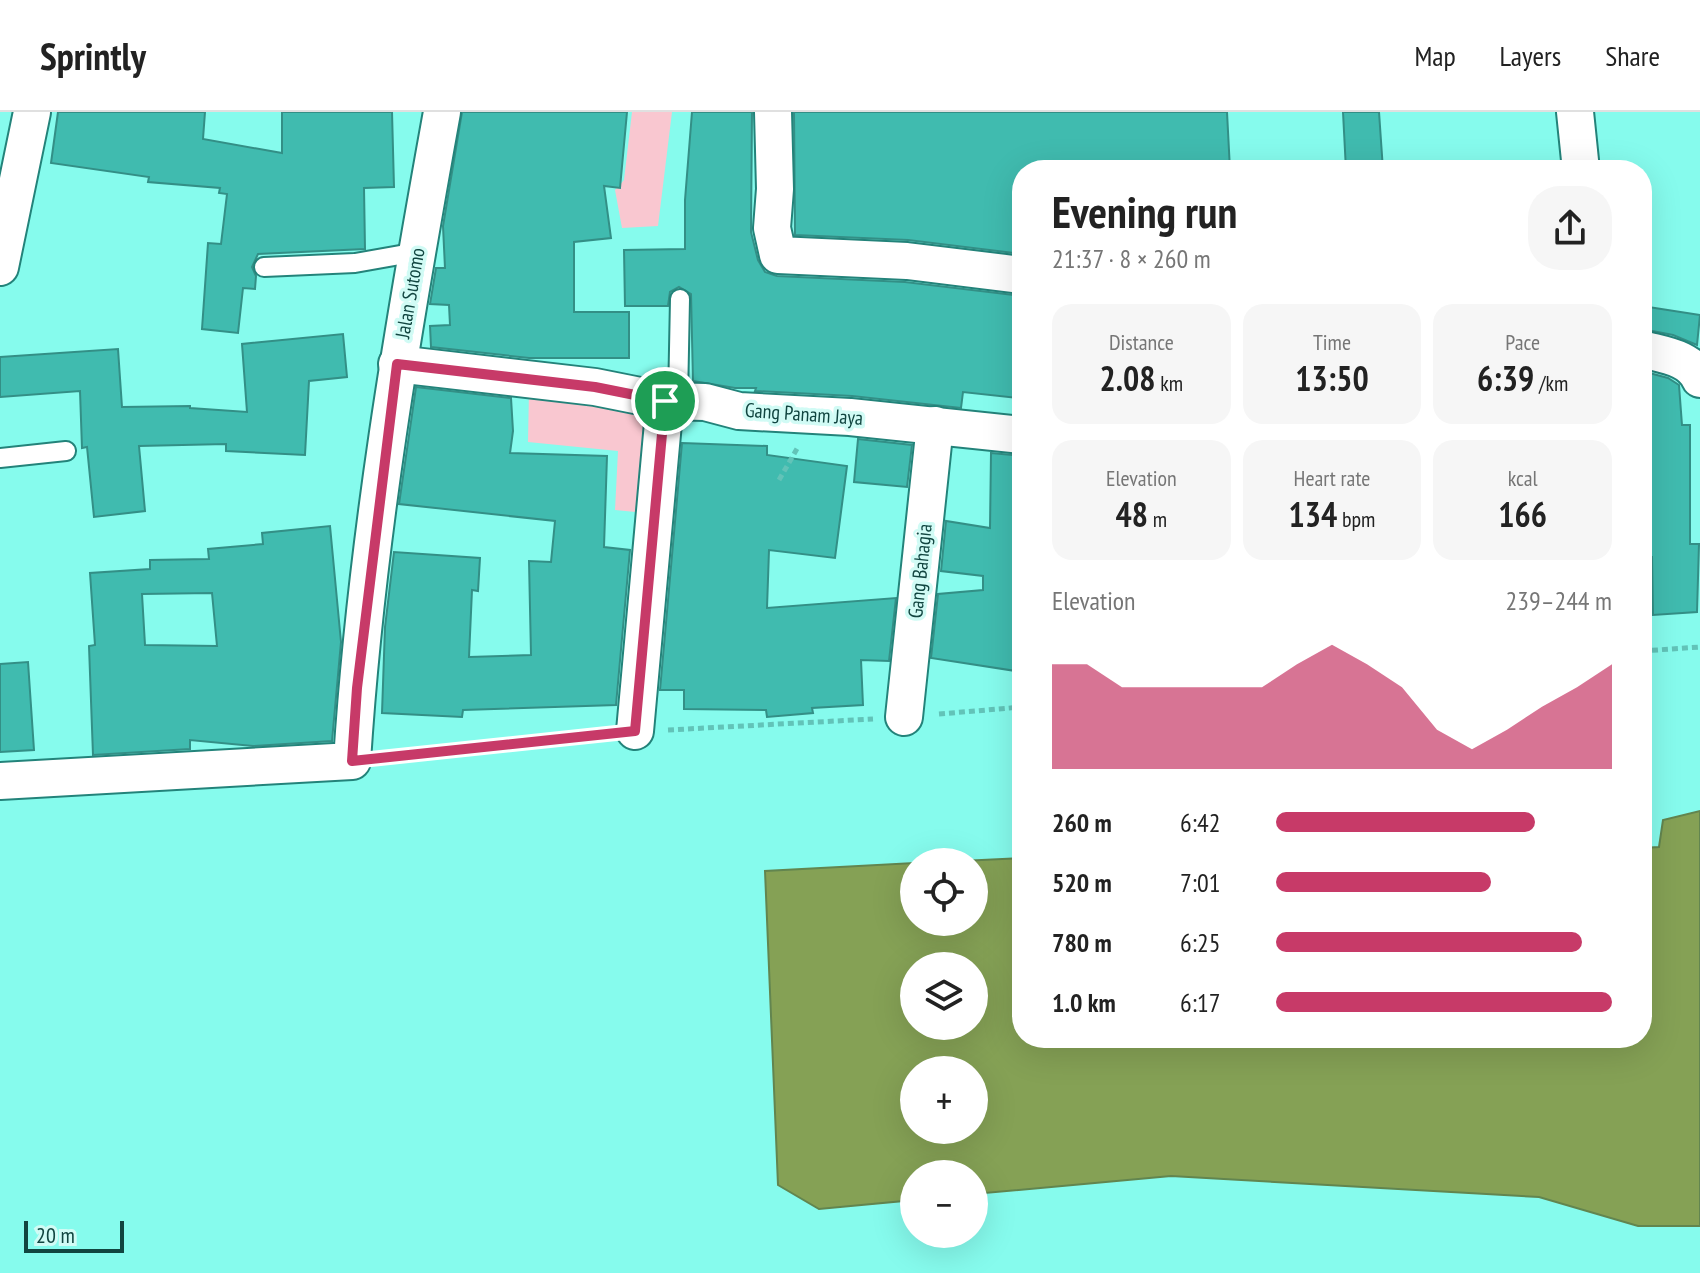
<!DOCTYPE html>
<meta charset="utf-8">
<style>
:root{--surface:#fff;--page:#f6f6f6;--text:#222;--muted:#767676;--line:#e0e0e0;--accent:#c73a68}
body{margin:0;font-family:"PT Sans Narrow",sans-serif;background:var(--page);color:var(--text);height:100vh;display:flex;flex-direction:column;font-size:30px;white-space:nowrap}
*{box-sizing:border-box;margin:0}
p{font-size:26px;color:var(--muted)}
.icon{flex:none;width:44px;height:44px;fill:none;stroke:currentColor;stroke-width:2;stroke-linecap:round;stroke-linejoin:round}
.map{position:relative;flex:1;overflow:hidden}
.side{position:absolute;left:1012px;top:48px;width:640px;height:888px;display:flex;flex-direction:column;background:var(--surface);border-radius:32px;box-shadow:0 8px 32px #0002}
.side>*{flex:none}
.tools{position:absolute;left:900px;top:736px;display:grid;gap:16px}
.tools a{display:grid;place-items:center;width:88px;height:88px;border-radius:50%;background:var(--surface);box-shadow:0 8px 32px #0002;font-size:40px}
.scale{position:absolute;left:24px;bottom:20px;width:100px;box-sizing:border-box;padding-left:8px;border:4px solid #114540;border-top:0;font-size:22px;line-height:28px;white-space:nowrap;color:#114540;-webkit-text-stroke:6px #d1fbf5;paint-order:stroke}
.pin{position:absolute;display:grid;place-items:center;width:68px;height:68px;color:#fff;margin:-34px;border:4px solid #fff;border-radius:50%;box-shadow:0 2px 8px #0007}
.round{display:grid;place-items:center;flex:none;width:84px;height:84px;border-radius:32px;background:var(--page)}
.overview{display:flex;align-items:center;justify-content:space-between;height:136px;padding:0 40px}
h1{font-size:44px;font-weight:800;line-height:60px}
.figures{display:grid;grid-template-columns:repeat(3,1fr);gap:12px;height:136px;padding:8px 40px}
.figures div{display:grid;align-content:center;border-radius:20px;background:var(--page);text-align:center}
.figures b{font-size:34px;font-weight:800}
.figures small{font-size:22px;font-weight:400}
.figures p{font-size:22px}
.chart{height:224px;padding:16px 40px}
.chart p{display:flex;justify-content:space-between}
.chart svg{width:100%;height:144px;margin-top:8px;fill:var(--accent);opacity:.7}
ul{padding:0 40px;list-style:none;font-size:26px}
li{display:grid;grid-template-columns:128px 96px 1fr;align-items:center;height:60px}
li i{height:20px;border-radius:10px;background:var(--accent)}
header{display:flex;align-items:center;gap:48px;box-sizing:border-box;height:112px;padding:0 40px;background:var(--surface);border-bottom:2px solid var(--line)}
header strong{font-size:38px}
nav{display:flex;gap:44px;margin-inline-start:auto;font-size:28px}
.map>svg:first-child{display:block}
.green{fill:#f9c7d0}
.water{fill:#85a155;stroke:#62854f;stroke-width:2;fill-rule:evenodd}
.building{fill:#40bbaf;stroke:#338f86;stroke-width:2;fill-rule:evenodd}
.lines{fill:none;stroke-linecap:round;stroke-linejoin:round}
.service-casing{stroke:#23837a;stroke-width:22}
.minor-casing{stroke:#23837a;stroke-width:40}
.path{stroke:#62c3b8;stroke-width:5;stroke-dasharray:6 4;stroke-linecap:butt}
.service{stroke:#fff;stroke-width:18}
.minor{stroke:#fff;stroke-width:36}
.route-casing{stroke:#fff;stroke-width:16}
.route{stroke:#c73a68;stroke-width:10}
.labels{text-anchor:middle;stroke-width:7;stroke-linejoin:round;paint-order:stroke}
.street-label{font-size:20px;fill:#114540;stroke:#d1fbf5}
</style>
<header>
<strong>Sprintly</strong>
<nav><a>Map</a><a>Layers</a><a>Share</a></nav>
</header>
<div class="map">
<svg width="1700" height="1161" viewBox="0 0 1700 1161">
<rect width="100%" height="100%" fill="#86fbed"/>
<g class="green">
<path d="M632 0H672L658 114 622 116 615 78 624 68Z"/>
<path d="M529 278 656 298 646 401 615 398 618 339 528 330Z"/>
</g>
<path class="water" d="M1700 699V1114H1638L1539 1085 1171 1064 974 1082V1062H914V1088L819 1097 778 1073 765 759 914 751V810H974V750H940L1022 746V926H1642V736L1659 735 1663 708ZM914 854H974V914H914ZM914 958H974V1018H914Z"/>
<g class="building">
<path d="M58 0H205L203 27 282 41V0H392L394 75 364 76 365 137 258 142 252 155 256 164 255 177 243 176 238 221 202 217 208 131 221 132 227 82 219 81 220 76 148 70 149 65 51 51Z"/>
<path d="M462 0H627L620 76 604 74 611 126 574 130V200H629V246H529L431 235 430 214 450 213 449 193 430 192 436 156H445L443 114Z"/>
<path d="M692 0H752L751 120 758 148 765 160 777 164 905 170 1022 184 1019 286 963 280 961 296 852 284 755 279 756 276H735L693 269 691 182 679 175 670 180 668 194H625L624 138 685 137V88Z"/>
<path d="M794 0H1227L1230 58H1022V142L908 128 795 123Z"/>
<path d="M1343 0H1379L1383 58H1346Z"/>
<path d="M1642 194 1700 203 1697 233 1673 223 1642 217Z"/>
<path d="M343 222 347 265 309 269 305 343 226 339V332L139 334 145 399 94 405 87 335 82 336 80 279 0 285V245L118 237 122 295 190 294V296L247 300 242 232Z"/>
<path d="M1642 259 1668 266 1679 273 1682 313H1690V432H1699L1697 500 1653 503 1652 445H1642Z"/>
<path d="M416 275 511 286 513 319 510 341 607 344 604 435 630 438 616 593 463 598 462 605 382 601 385 515 394 440 480 446 478 479 472 478 469 545 531 543 529 449 551 450 555 409 399 392Z"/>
<path d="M858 327 912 333 907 375 854 370Z"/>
<path d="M682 331 767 334V343L847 354 835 446 769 438 767 496 896 486 889 549 861 548 863 593 812 596 813 601 767 605 766 598 684 597V578H660Z"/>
<path d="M991 341 1022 344V560L931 546 938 482 983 478V464L941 459 946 409 990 416Z"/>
<path d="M330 414 341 530 332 629 253 634 190 628V637L93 643 89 534 95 533 90 461 150 457V448L209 447 208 437 263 432 262 421ZM212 481 217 534 145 533 142 482Z"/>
<path d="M28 550 34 638 0 640V552Z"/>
</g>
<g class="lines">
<g class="service-casing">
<g id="service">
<path d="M264 155 355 151 417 140"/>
<path d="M678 287 680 187"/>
<path d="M0 346 66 339"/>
</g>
</g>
<g class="minor-casing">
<g id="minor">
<path d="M773 0 775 77 772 116 778 143 907 149 1022 163"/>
<path d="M1575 0 1581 58"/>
<path d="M0 155 32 0"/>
<path d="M1642 237C1663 243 1690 245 1700 267"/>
<path d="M397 252 595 275 665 289 705 290 739 299 850 305 1022 323"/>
<path d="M904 605 935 313"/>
<path d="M635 619 665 289"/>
<path d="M0 669 352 649C366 431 403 215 442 0"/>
</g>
</g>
<g class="path">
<path d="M779 368 798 335"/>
<path d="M1642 539 1700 535"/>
<path d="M939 602 1022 595"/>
<path d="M668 618 873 607"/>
<path d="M385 645 602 622"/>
</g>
<use href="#service" class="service"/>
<use href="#minor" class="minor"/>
</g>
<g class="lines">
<g class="route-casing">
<path id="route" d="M397 252 595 275 665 289 635 619 352 649 357 576Z"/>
</g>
<use href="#route" class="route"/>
</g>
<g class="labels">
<g class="street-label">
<text transform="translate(410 181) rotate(-80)" y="7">Jalan Sutomo</text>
<text transform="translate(804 302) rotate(4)" y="7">Gang Panam Jaya</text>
<text transform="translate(920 459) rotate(-84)" y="7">Gang Bahagia</text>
</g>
</g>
</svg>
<div class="tools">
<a><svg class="icon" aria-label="locate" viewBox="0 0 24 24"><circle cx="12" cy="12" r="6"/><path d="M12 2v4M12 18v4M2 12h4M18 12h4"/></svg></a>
<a><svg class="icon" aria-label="layers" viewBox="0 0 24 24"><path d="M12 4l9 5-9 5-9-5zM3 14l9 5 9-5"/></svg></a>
<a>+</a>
<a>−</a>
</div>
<div class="scale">20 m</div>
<div class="pin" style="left:665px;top:289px;background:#1e9e55"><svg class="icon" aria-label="arrive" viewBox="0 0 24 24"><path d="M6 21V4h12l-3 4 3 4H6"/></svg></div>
<section class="side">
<div class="overview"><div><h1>Evening run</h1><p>21:37 · 8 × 260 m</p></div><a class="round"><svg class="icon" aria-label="share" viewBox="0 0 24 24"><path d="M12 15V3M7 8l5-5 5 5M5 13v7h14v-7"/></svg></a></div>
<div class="figures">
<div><p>Distance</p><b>2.08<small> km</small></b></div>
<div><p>Time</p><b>13:50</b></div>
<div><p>Pace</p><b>6:39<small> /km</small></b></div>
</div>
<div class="figures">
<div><p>Elevation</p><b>48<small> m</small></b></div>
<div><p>Heart rate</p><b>134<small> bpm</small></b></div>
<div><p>kcal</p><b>166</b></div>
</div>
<div class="chart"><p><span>Elevation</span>239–244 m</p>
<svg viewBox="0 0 160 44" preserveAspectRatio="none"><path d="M0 44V12L10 12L20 19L30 19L40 19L50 19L60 19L70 12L80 6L90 12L100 19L110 32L120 38L130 32L140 25L150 19L160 12V44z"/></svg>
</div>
<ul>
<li><b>260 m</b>6:42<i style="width:77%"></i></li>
<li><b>520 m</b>7:01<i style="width:64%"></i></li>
<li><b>780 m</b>6:25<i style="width:91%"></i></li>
<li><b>1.0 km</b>6:17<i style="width:100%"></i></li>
</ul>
</section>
</div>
